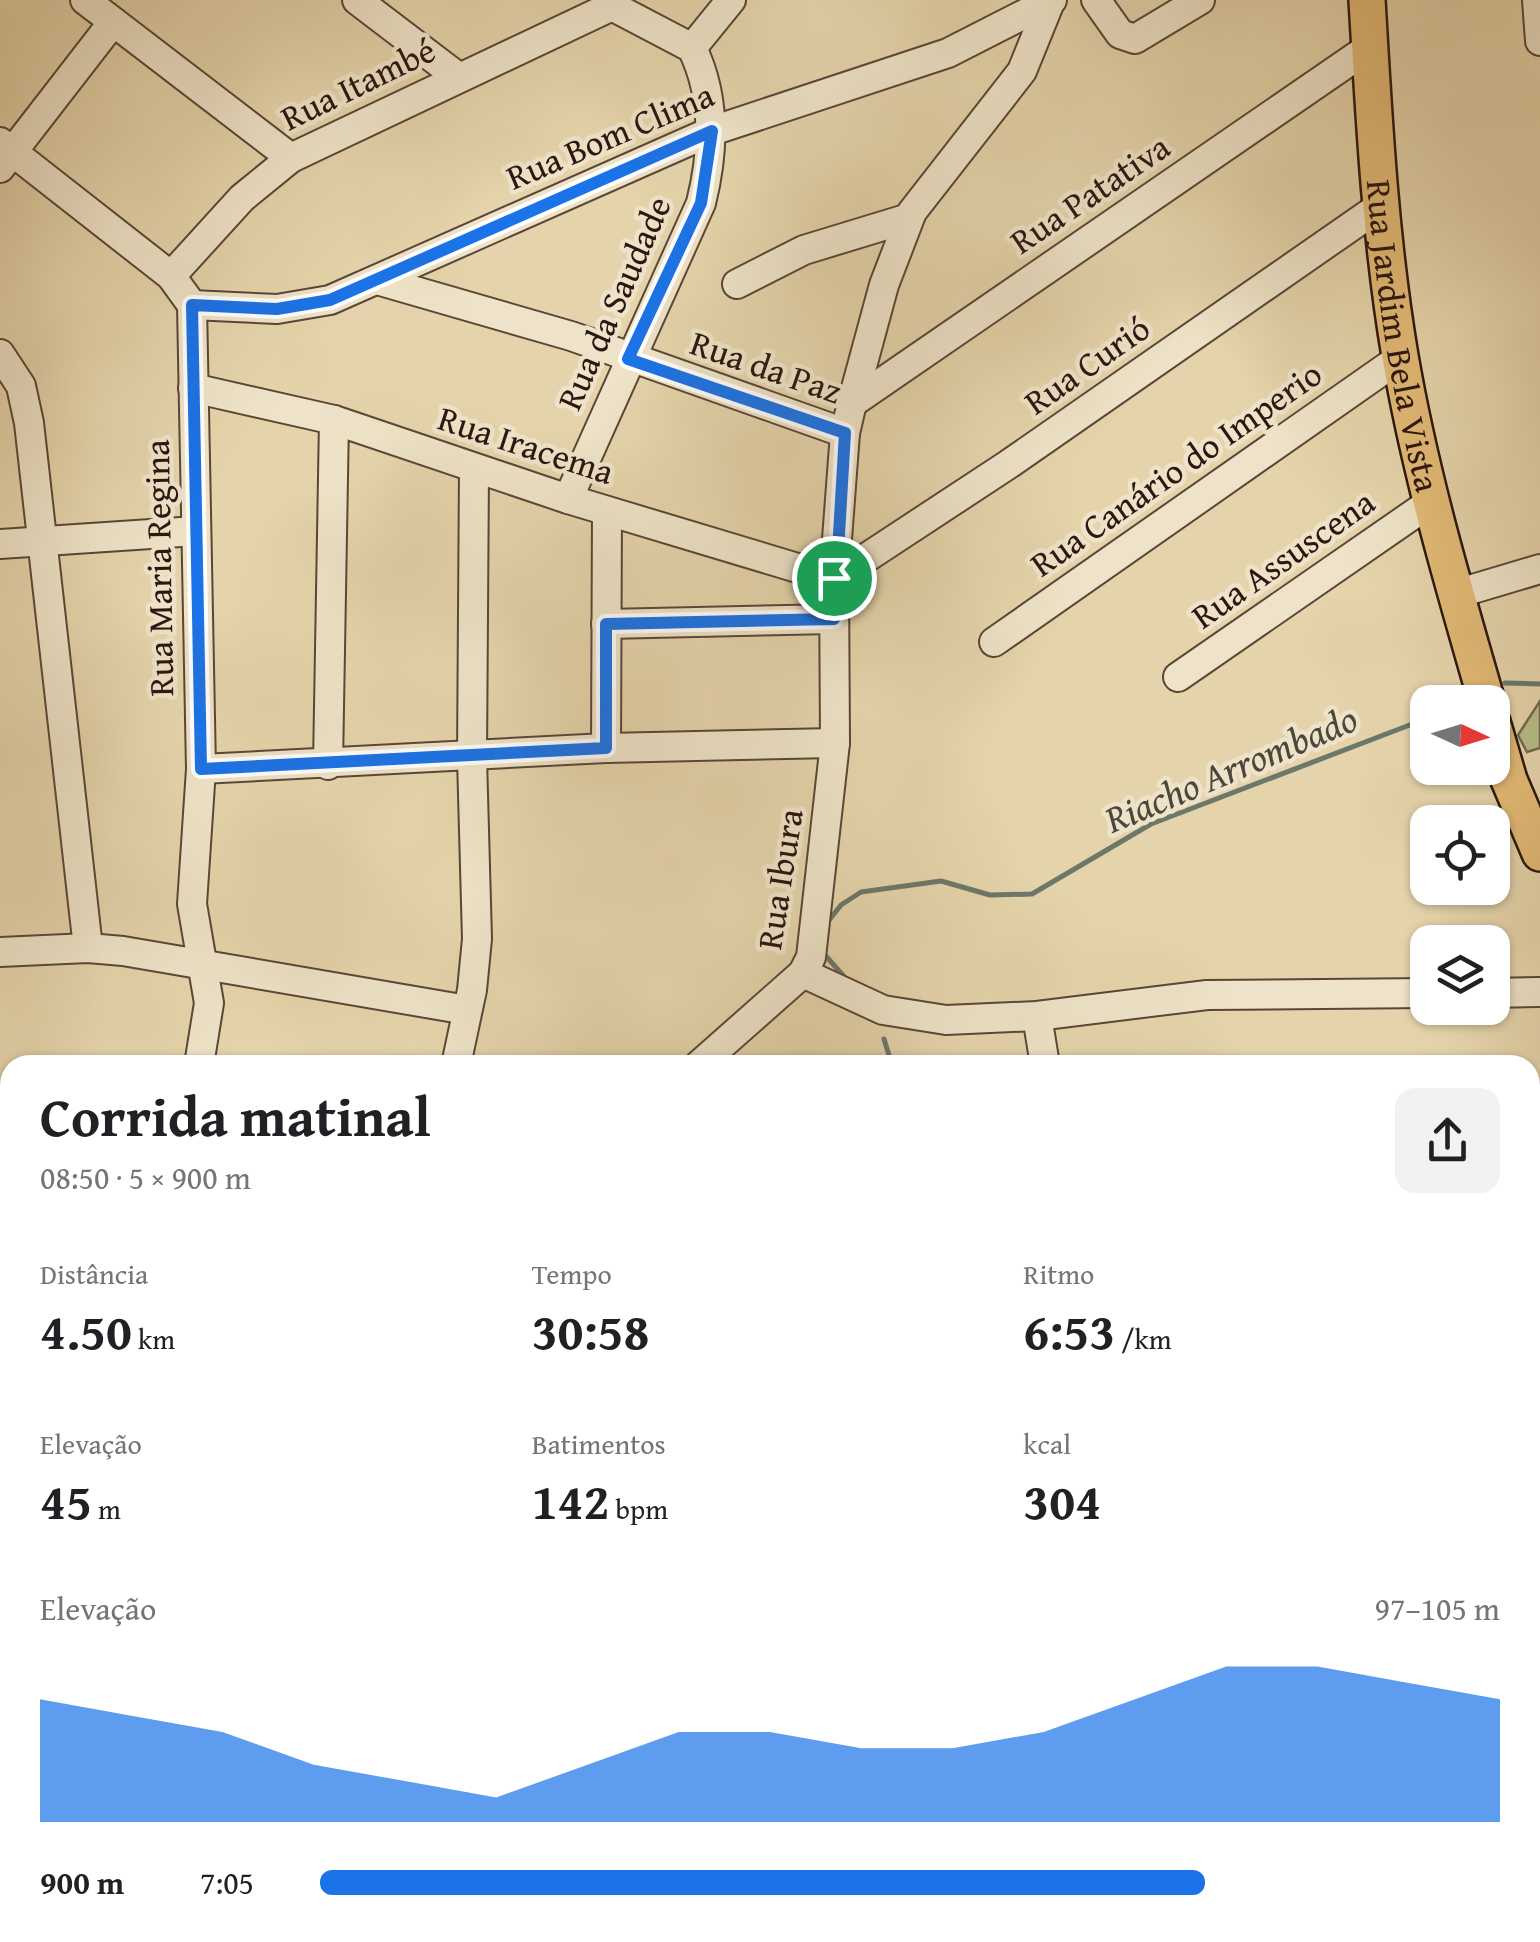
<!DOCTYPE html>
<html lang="pt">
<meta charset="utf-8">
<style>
:root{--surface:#fff;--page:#f2f2f2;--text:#202124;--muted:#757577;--accent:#1a73e8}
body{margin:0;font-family:"Gentium Book Plus",serif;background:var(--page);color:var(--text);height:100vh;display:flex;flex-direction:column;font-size:38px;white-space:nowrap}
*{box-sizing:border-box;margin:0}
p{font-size:32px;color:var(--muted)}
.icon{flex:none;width:55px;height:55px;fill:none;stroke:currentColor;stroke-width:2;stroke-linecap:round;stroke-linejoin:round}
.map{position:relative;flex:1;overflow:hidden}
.panel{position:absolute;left:0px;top:1055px;width:1540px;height:888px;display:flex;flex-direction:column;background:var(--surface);border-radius:30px 30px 0 0;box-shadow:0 2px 8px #0004}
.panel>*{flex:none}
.needle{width:65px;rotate:94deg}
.buttons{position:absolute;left:1410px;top:685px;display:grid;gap:20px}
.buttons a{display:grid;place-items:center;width:100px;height:100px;border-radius:20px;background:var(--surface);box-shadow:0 2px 8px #0004;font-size:50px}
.pin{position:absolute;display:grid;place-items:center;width:85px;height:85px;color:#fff;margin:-42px;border:5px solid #fff;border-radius:50%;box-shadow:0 2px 10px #0007}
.round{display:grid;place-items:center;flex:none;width:105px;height:105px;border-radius:20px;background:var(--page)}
.head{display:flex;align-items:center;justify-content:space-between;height:170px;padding:0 40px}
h1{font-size:55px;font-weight:800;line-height:75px}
.metrics{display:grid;grid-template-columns:repeat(3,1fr);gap:15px;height:170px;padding:10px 40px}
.metrics div{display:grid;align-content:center}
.metrics b{font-size:50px;font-weight:800}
.metrics small{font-size:28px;font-weight:400}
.metrics p{font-size:28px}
.chart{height:280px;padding:20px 40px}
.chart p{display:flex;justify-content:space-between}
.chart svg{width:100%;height:180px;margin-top:10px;fill:var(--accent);opacity:.7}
ul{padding:0 40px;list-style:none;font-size:32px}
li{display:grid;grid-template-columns:160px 120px 1fr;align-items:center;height:75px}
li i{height:25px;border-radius:12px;background:var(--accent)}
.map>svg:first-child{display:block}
.green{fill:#b7bc87;stroke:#716a4c;stroke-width:2.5}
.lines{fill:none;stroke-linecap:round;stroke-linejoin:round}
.stream{stroke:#6b786a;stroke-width:5}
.building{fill:#dfaf83;stroke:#2b1710;stroke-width:2.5;filter:url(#shadow)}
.minor-casing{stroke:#5a4637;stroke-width:32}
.major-casing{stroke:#2b1710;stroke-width:40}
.minor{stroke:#eee3c8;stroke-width:28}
.major{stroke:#e2ba76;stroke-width:35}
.route-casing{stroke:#fff;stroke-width:20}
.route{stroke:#1a73e8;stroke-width:12}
.labels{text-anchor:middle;stroke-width:9;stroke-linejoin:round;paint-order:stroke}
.street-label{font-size:35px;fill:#2b1710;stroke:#eee3c8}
.water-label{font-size:38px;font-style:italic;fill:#4b473d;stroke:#eee3c8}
</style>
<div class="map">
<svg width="1540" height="1942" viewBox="0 0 1540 1942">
<defs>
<filter id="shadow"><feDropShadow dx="10" dy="5.5" stdDeviation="2.5" flood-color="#0004"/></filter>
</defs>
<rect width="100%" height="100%" fill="#e5d4ab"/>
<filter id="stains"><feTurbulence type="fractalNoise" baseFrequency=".002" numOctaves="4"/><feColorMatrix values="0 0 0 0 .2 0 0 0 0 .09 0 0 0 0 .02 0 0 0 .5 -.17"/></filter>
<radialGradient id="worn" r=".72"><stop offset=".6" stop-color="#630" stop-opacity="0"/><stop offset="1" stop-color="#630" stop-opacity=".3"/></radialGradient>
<path class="green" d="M1540 701V748L1527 752 1518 735Z"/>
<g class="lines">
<g class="stream">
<path d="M1505 683 1540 684"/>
<path d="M826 924 841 905 861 892 941 881 990 895 1032 894 1151 824 1428 718"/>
<path d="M825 955 847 980"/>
<path d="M884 1039 892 1065"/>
</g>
</g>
<rect class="building" x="1530" y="1606" width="10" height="37"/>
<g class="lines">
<g class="minor-casing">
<g id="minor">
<path d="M85 0 291 158"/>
<path d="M357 0 458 77"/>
<path d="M1096 0 1120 34 1135 39 1200 0"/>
<path d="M1537 0 1540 41"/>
<path d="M692 48 731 0"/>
<path d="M0 142 171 276 192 305 201 769 192 904 209 1003 199 1065"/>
<path d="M0 168 113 22"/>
<path d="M171 276 242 198 291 158 612 6"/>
<path d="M377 280 571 336 845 433"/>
<path d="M737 284 804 250 909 218"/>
<path d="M192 305 277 309 330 300 712 131 948 53 1052 0"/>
<path d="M0 354 21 386 29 423 88 948"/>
<path d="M193 388 334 420 568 499 834 579 1009 464 1379 207"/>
<path d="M852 403 1370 47"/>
<path d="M568 499 701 203C714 151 716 97 692 48L612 6"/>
<path d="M0 544 196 531"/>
<path d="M1456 594 1540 569"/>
<path d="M606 624 834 619"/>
<path d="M994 642 1400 358"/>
<path d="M1178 677 1431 502"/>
<path d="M606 748 607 511"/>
<path d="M328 765 334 420"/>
<path d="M201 769 606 748 835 743"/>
<path d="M0 952 88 948 123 951 467 1010"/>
<path d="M803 973 883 1010 946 1020 1037 1016 1207 995 1428 993"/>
<path d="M1492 993 1540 992"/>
<path d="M1037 1016 1045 1065"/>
<path d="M456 1065 472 990 477 939 472 758 474 469"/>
<path d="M699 1065 803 973 811 957 835 743 834 579 845 433 852 403 884 285 912 212 1022 71 1050 2"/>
<path d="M0 1192 10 1195"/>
<path d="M1530 1292 1540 1295"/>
<path d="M0 1408 10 1411"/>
<path d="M1530 1428 1540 1432"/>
<path d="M0 1611 10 1615"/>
<path d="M1530 1683H1540"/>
<path d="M0 1923 10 1816"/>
<path d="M630 1932 645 1942"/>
<path d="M262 1942 266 1932"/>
<path d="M878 1942 882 1932"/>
</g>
</g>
<g class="major-casing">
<g id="major">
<path id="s1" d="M1367 0C1374 119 1380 238 1400 356 1420 473 1454 588 1487 702"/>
<path d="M1492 722 1509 780 1540 853"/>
</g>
</g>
<use href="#minor" class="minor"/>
<use href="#major" class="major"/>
</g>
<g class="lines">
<g class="route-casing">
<path id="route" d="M712 131 701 203 628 359 845 433 834 619 606 624V748L201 769 192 305 277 309 330 300Z"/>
</g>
<use href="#route" class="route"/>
</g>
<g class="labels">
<g class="street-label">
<text transform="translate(358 84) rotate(-26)" y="12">Rua Itambé</text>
<text transform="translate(610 136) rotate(-23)" y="12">Rua Bom Clima</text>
<text transform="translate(1090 194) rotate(-34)" y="12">Rua Patativa</text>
<text transform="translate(614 303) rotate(-66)" y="12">Rua da Saudade</text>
<text dy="12" stroke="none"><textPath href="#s1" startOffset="338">Rua Jardim Bela Vista</textPath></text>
<text transform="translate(1087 365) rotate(-35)" y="12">Rua Curió</text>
<text transform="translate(766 367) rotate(19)" y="12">Rua da Paz</text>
<text transform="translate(526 445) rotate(18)" y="12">Rua Iracema</text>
<text transform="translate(1176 469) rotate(-35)" y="12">Rua Canário do Imperio</text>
<text transform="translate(1283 559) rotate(-35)" y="12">Rua Assuscena</text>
<text transform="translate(159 568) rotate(-91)" y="12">Rua Maria Regina</text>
<text transform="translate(780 879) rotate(-81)" y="12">Rua Ibura</text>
</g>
<g class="water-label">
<text transform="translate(1231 769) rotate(-23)" y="13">Riacho Arrombado</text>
</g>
</g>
<rect width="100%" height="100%" filter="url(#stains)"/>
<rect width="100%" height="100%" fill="url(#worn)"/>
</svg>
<div class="buttons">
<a><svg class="needle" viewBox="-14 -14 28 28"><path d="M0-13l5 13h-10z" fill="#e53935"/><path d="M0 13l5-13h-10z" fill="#757577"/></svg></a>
<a><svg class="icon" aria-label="locate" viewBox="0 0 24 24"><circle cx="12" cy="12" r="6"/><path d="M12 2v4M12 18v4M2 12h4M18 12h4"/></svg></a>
<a><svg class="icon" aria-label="layers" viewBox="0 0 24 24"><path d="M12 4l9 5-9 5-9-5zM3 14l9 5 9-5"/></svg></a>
</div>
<div class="pin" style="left:834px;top:578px;background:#1e9e55"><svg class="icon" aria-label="arrive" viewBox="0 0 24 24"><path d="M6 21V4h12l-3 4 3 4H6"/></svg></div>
<section class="panel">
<div class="head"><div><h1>Corrida matinal</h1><p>08:50 · 5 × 900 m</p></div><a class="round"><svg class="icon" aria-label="share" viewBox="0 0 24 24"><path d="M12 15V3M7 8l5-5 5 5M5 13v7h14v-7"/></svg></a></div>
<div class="metrics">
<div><p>Distância</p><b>4.50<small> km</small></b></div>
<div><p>Tempo</p><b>30:58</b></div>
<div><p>Ritmo</p><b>6:53<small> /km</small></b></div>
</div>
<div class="metrics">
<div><p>Elevação</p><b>45<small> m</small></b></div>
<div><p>Batimentos</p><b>142<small> bpm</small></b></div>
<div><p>kcal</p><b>304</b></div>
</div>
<div class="chart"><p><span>Elevação</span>97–105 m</p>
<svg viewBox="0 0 160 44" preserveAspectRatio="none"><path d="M0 44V14L10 18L20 22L30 30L40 34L50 38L60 30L70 22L80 22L90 26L100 26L110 22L120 14L130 6L140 6L150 10L160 14V44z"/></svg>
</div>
<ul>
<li><b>900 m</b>7:05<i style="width:75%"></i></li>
</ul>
</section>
</div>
